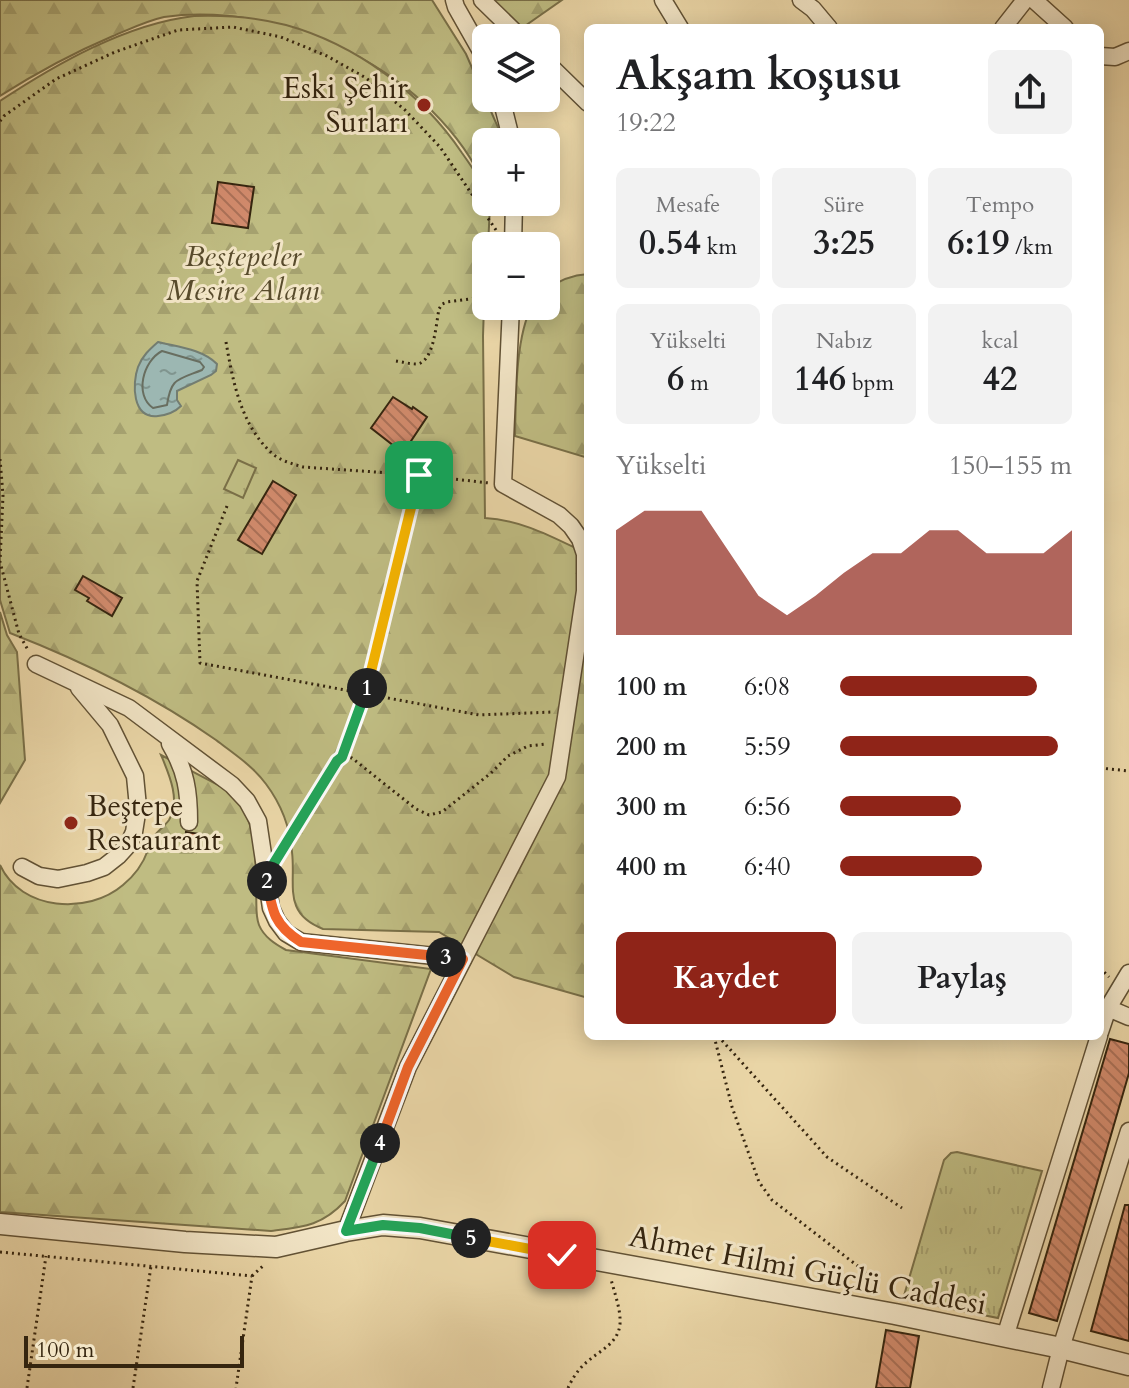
<!DOCTYPE html>
<html lang="tr">
<meta charset="utf-8">
<style>
:root{--surface:#fff;--page:#f2f2f2;--text:#202124;--muted:#757577;--accent:#8f2418}
body{margin:0;font-family:Cardo,serif;background:var(--page);color:var(--text);height:100vh;display:flex;flex-direction:column;font-size:30px;white-space:nowrap}
*{box-sizing:border-box;margin:0}
p{font-size:26px;color:var(--muted)}
.icon{flex:none;width:44px;height:44px;fill:none;stroke:currentColor;stroke-width:2;stroke-linecap:round;stroke-linejoin:round}
.map{position:relative;flex:1;overflow:hidden}
.drawer{position:absolute;left:584px;top:24px;width:520px;height:1016px;display:flex;flex-direction:column;background:var(--surface);border-radius:12px;box-shadow:0 4px 20px #0003}
.drawer>*{flex:none}
.buttons{position:absolute;left:472px;top:24px;display:grid;gap:16px}
.buttons a{display:grid;place-items:center;width:88px;height:88px;border-radius:12px;background:var(--surface);box-shadow:0 4px 20px #0003;font-size:40px}
.scale{position:absolute;left:24px;bottom:20px;width:220px;box-sizing:border-box;padding-left:8px;border:4px solid #35250f;border-top:0;font-size:22px;line-height:28px;white-space:nowrap;color:#35250f;-webkit-text-stroke:6px #f2e5c6;paint-order:stroke}
.pin{position:absolute;display:grid;place-items:center;width:68px;height:68px;color:#fff;margin:-34px;border-radius:16px;box-shadow:0 4px 12px #0006}
.km{position:absolute;width:40px;height:40px;margin:-20px;border-radius:50%;background:#222;color:#fff;font-size:22px;line-height:40px;text-align:center}
.round{display:grid;place-items:center;flex:none;width:84px;height:84px;border-radius:12px;background:var(--page)}
.head{display:flex;align-items:center;justify-content:space-between;height:136px;padding:0 32px}
h1{font-size:44px;font-weight:600;line-height:60px}
.metrics{display:grid;grid-template-columns:repeat(3,1fr);gap:12px;height:136px;padding:8px 32px}
.metrics div{display:grid;align-content:center;border-radius:12px;background:var(--page);text-align:center}
.metrics b{font-size:34px;font-weight:600}
.metrics small{font-size:22px;font-weight:400}
.metrics p{font-size:22px}
.chart{height:224px;padding:16px 32px}
.chart p{display:flex;justify-content:space-between}
.chart svg{width:100%;height:144px;margin-top:8px;fill:var(--accent);opacity:.7}
.action{display:flex;gap:16px;margin-top:auto;padding:16px 32px}
.action a{flex:1;height:92px;border-radius:12px;background:var(--accent);color:#fff;font-size:32px;font-weight:600;line-height:92px;text-align:center}
.action a+a{background:var(--page);color:var(--text)}
ul{padding:0 32px;list-style:none;font-size:26px}
li{display:grid;grid-template-columns:128px 96px 1fr;align-items:center;height:60px}
li i{height:20px;border-radius:10px;background:var(--accent)}
.map>svg:first-child{display:block}
.forest{fill:url(#forest-firs);stroke:#7a7048;stroke-width:2}
.park{fill:url(#park-tufts);stroke:#7a7048;stroke-width:2}
.water{fill:url(#water-ripples);stroke:#737d71;stroke-width:2}
.lines{fill:none;stroke-linecap:round;stroke-linejoin:round}
.shore{stroke:#686e60;stroke-width:2}
.building{fill:url(#building-back-hatch);stroke:#35250f;stroke-width:2}
.minor-casing{stroke:#625235;stroke-width:19}
.tertiary-casing{stroke:#625235;stroke-width:23}
.path{stroke:#35250f;stroke-width:3;stroke-dasharray:2 4;stroke-linecap:butt}
.minor{stroke:#f2e5c6;stroke-width:16}
.tertiary{stroke:#f2e5c6;stroke-width:20}
.split-1-casing{stroke:#fff;stroke-width:16}
.split-2-casing{stroke:#fff;stroke-width:16}
.split-3-casing{stroke:#fff;stroke-width:16}
.split-4-casing{stroke:#fff;stroke-width:16}
.split-5-casing{stroke:#fff;stroke-width:16}
.split-6-casing{stroke:#fff;stroke-width:16}
.split-1{stroke:#f5b400;stroke-width:10}
.split-2{stroke:#22a559;stroke-width:10}
.split-3{stroke:#f0652b;stroke-width:10}
.split-4{stroke:#f0652b;stroke-width:10}
.split-5{stroke:#22a559;stroke-width:10}
.split-6{stroke:#f5b400;stroke-width:10}
.poi-dot{fill:#8f2418;stroke:#f2e5c6;stroke-width:3}
.labels{text-anchor:middle;stroke-width:6;stroke-linejoin:round;paint-order:stroke}
.poi-label{font-size:30px;fill:#35250f;stroke:#f2e5c6;text-anchor:end}
.park-label{font-size:30px;font-style:italic;fill:#584b2c;stroke:#f2e5c6}
.street-label{font-size:30px;fill:#35250f;stroke:#f2e5c6}
</style>
<div class="map">
<svg width="1129" height="1388" viewBox="0 0 1129 1388">
<defs>
<pattern id="forest-firs" width="22" height="20" patternUnits="userSpaceOnUse" patternTransform="scale(2)"><rect width="22" height="20" fill="#bfbc82"/><path d="M5 1l3.5 6h-7zM16 11l3.5 6h-7z" fill="#a5a16f"/></pattern>
<pattern id="park-tufts" width="24" height="20" patternUnits="userSpaceOnUse" patternTransform="scale(2)"><rect width="24" height="20" fill="#bfbc82"/><path d="M3 7l-1-3M5 7V3M7 7l1-3M15 17l-1-3M17 17v-4M19 17l1-3" fill="none" stroke="#a5a16f"/></pattern>
<pattern id="water-ripples" width="26" height="14" patternUnits="userSpaceOnUse" patternTransform="scale(2)"><rect width="26" height="14" fill="#9cb7b2"/><path d="M2 4q2-2 4 0t4 0M15 11q2-2 4 0t4 0" fill="none" stroke="#80958f"/></pattern>
<pattern id="building-back-hatch" width="6" height="6" patternUnits="userSpaceOnUse" patternTransform="scale(2)"><rect width="6" height="6" fill="#d28b6d"/><path d="M-1 5l2 2M0 0l6 6M5-1l2 2" fill="none" stroke="#ab7158"/></pattern>
</defs>
<rect width="100%" height="100%" fill="#ebd7a8"/>
<filter id="stains"><feTurbulence type="fractalNoise" baseFrequency=".0025" numOctaves="4"/><feColorMatrix values="0 0 0 0 .2 0 0 0 0 .09 0 0 0 0 .02 0 0 0 .5 -.17"/></filter>
<radialGradient id="worn" r=".72"><stop offset=".6" stop-color="#630" stop-opacity="0"/><stop offset="1" stop-color="#630" stop-opacity=".3"/></radialGradient>
<g class="forest">
<path d="M0 0H432L466 54 500 132V142H486V188C437 75 287 0 164 17 146 21 130 29 113 36 73 53 36 73 0 96Z"/>
<path d="M493 0H562L522 28Z"/>
<path d="M194 16C224 15 256 17 286 25 355 44 422 93 462 153 472 167 485 185 486 202H488L490 206 488 246H486L483 336 485 518C523 520 554 538 588 554V998L514 977 439 932 323 929C282 913 296 885 292 852 290 827 281 804 266 784 253 766 234 754 216 740 152 695 82 661 10 633L0 600V101C56 64 126 24 194 16Z"/>
<path d="M588 274V458L515 436C516 399 515 338 532 306H546V290C559 280 572 275 588 274Z"/>
<path d="M0 612 7 635 17 652 25 760 0 803Z"/>
<path d="M161 755 224 788C258 814 256 854 256 893 257 903 255 915 259 925 264 937 275 944 286 950L431 969 345 1201C322 1226 303 1227 271 1231L0 1212V865C21 911 88 915 123 885 134 876 143 864 148 850 149 848 151 841 152 839 156 832 164 827 169 820 181 801 169 774 161 755Z"/>
</g>
<g class="park">
<path d="M238 460 256 468 243 498 224 489Z"/>
<path d="M957 1152 1042 1171 998 1318 903 1299 944 1160 951 1153Z"/>
</g>
<path class="water" d="M158 342C178 347 202 349 217 364L216 371 211 375 177 391V400L181 406C175 412 167 415 158 416 132 419 132 384 138 367 142 356 150 349 158 342Z"/>
<g class="lines">
<path class="shore" d="M162 351 200 362 204 367 202 370C177 380 171 378 167 405L153 408C134 395 143 361 162 351Z"/>
</g>
<g class="building">
<path d="M218 182 254 187 248 228 212 223Z"/>
<path d="M393 397 412 409 413 407 427 417 403 453 371 428Z"/>
<path d="M273 481 296 495 262 554 238 540Z"/>
<path d="M83 576 122 598 112 616 87 601 89 598 75 590Z"/>
<path d="M186 832 200 834 196 852 183 849Z"/>
<path d="M1110 1039 1129 1044V1073L1057 1321 1029 1313Z"/>
<path d="M1125 1205H1129V1341L1091 1331Z"/>
<path d="M886 1330 919 1336 910 1388H876Z"/>
</g>
<g class="lines">
<g class="minor-casing">
<g id="minor">
<path d="M454 0 456 7 486 60"/>
<path d="M482 0 521 38"/>
<path d="M663 0 680 28"/>
<path d="M801 0 813 9 829 28"/>
<path d="M1034 0 1065 28"/>
<path d="M1003 28 1025 0"/>
<path d="M1100 56 1115 57 1129 51"/>
<path d="M546 62 588 103"/>
<path d="M501 98 512 142"/>
<path d="M513 246 514 202"/>
<path d="M36 664 129 708 232 785 247 801 258 821 271 908 277 921 286 933 301 942 463 959"/>
<path d="M170 744C186 771 189 791 189 822"/>
<path d="M22 867 39 876 58 879 87 873 104 867 118 856 128 845 134 832 138 807 135 776 110 725 79 688"/>
<path d="M1108 1008 1129 1017"/>
<path d="M1100 1032 1108 1008 1129 973"/>
<path d="M346 1231 408 1067 557 777 585 591V554L580 539 571 526 559 515 503 484 511 306"/>
<path d="M1005 1337 1099 1036"/>
<path d="M1051 1388 1061 1348 1129 1131"/>
</g>
</g>
<g class="tertiary-casing">
<path id="tertiary" d="M0 1224 185 1242 276 1247 346 1231 383 1225 420 1228 895 1314 1061 1348 1129 1365"/>
</g>
<g class="path">
<path d="M0 121 4 116 56 79 115 52 178 30 233 27 281 37 327 56 366 78 405 110 440 147 498 233"/>
<path d="M226 342C233 382 241 427 274 455 282 461 293 464 303 467L419 475"/>
<path d="M396 361C403 362 410 364 417 364 434 362 436 324 439 309L442 304 447 302 486 297"/>
<path d="M0 459 3 495 0 562 19 634 28 650"/>
<path d="M227 506 197 581 200 663 479 715 552 712"/>
<path d="M342 757 366 694 419 475 489 483"/>
<path d="M1100 768 1129 771"/>
<path d="M279 856 337 761 342 757 352 758 416 809 429 815 442 812 491 773 508 756 528 746 546 744"/>
<path d="M1100 968 1109 977"/>
<path d="M714 1036 732 1107 759 1182 772 1200 872 1277"/>
<path d="M718 1036 827 1157 902 1208"/>
<path d="M0 1252 252 1276 236 1388"/>
<path d="M252 1276 264 1265"/>
<path d="M27 1388 46 1256"/>
<path d="M133 1388 151 1266"/>
<path d="M568 1388C572 1379 579 1368 587 1362 600 1350 618 1344 620 1324 621 1309 614 1292 611 1279"/>
</g>
<use href="#minor" class="minor"/>
<use href="#tertiary" class="tertiary"/>
</g>
<g class="lines">
<g class="split-1-casing">
<path id="split-1" d="M367 688 419 475"/>
</g>
<g class="split-2-casing">
<path id="split-2" d="M267 881 266 876 337 761 342 757 367 688"/>
</g>
<g class="split-3-casing">
<path id="split-3" d="M267 881C272 911 274 925 301 942L446 957"/>
</g>
<g class="split-4-casing">
<path id="split-4" d="M380 1143 408 1067 463 959 446 957"/>
</g>
<g class="split-5-casing">
<path id="split-5" d="M380 1143 346 1231 383 1225 420 1228 471 1238"/>
</g>
<g class="split-6-casing">
<path id="split-6" d="M471 1238 562 1255"/>
</g>
<use href="#split-1" class="split-1"/>
<use href="#split-2" class="split-2"/>
<use href="#split-3" class="split-3"/>
<use href="#split-4" class="split-4"/>
<use href="#split-5" class="split-5"/>
<use href="#split-6" class="split-6"/>
</g>
<g class="poi-dot">
<circle cx="424" cy="105" r="8"/>
<circle cx="71" cy="823" r="8"/>
</g>
<g class="labels">
<g class="poi-label">
<text x="408" y="98">Eski Şehir<tspan x="408" dy="34">Surları</tspan></text>
<text x="87" y="816" text-anchor="start">Beştepe<tspan x="87" dy="34">Restaurant</tspan></text>
</g>
<g class="park-label">
<text x="243" y="266">Beştepeler<tspan x="243" dy="34">Mesire Alanı</tspan></text>
</g>
<g class="street-label">
<text transform="translate(808 1270) rotate(11)" y="10">Ahmet Hilmi Güçlü Caddesi</text>
</g>
</g>
<rect width="100%" height="100%" filter="url(#stains)"/>
<rect width="100%" height="100%" fill="url(#worn)"/>
</svg>
<div class="buttons">
<a><svg class="icon" aria-label="layers" viewBox="0 0 24 24"><path d="M12 4l9 5-9 5-9-5zM3 14l9 5 9-5"/></svg></a>
<a>+</a>
<a>−</a>
</div>
<div class="scale">100 m</div>
<div class="pin" style="left:419px;top:475px;background:#1e9e55"><svg class="icon" aria-label="arrive" viewBox="0 0 24 24"><path d="M6 21V4h12l-3 4 3 4H6"/></svg></div>
<div class="pin" style="left:562px;top:1255px;background:#d93025"><svg class="icon" aria-label="check" viewBox="0 0 24 24"><path d="M5 12l5 5 9-10"/></svg></div>
<b class="km" style="left:367px;top:688px">1</b>
<b class="km" style="left:267px;top:881px">2</b>
<b class="km" style="left:446px;top:957px">3</b>
<b class="km" style="left:380px;top:1143px">4</b>
<b class="km" style="left:471px;top:1238px">5</b>
<section class="drawer">
<div class="head"><div><h1>Akşam koşusu</h1><p>19:22</p></div><a class="round"><svg class="icon" aria-label="share" viewBox="0 0 24 24"><path d="M12 15V3M7 8l5-5 5 5M5 13v7h14v-7"/></svg></a></div>
<div class="metrics">
<div><p>Mesafe</p><b>0.54<small> km</small></b></div>
<div><p>Süre</p><b>3:25</b></div>
<div><p>Tempo</p><b>6:19<small> /km</small></b></div>
</div>
<div class="metrics">
<div><p>Yükselti</p><b>6<small> m</small></b></div>
<div><p>Nabız</p><b>146<small> bpm</small></b></div>
<div><p>kcal</p><b>42</b></div>
</div>
<div class="chart"><p><span>Yükselti</span>150–155 m</p>
<svg viewBox="0 0 160 44" preserveAspectRatio="none"><path d="M0 44V12L10 6L20 6L30 6L40 19L50 32L60 38L70 32L80 25L90 19L100 19L110 12L120 12L130 19L140 19L150 19L160 12V44z"/></svg>
</div>
<ul>
<li><b>100 m</b>6:08<i style="width:85%"></i></li>
<li><b>200 m</b>5:59<i style="width:94%"></i></li>
<li><b>300 m</b>6:56<i style="width:52%"></i></li>
<li><b>400 m</b>6:40<i style="width:61%"></i></li>
</ul>
<div class="action"><a>Kaydet</a><a>Paylaş</a></div>
</section>
</div>
